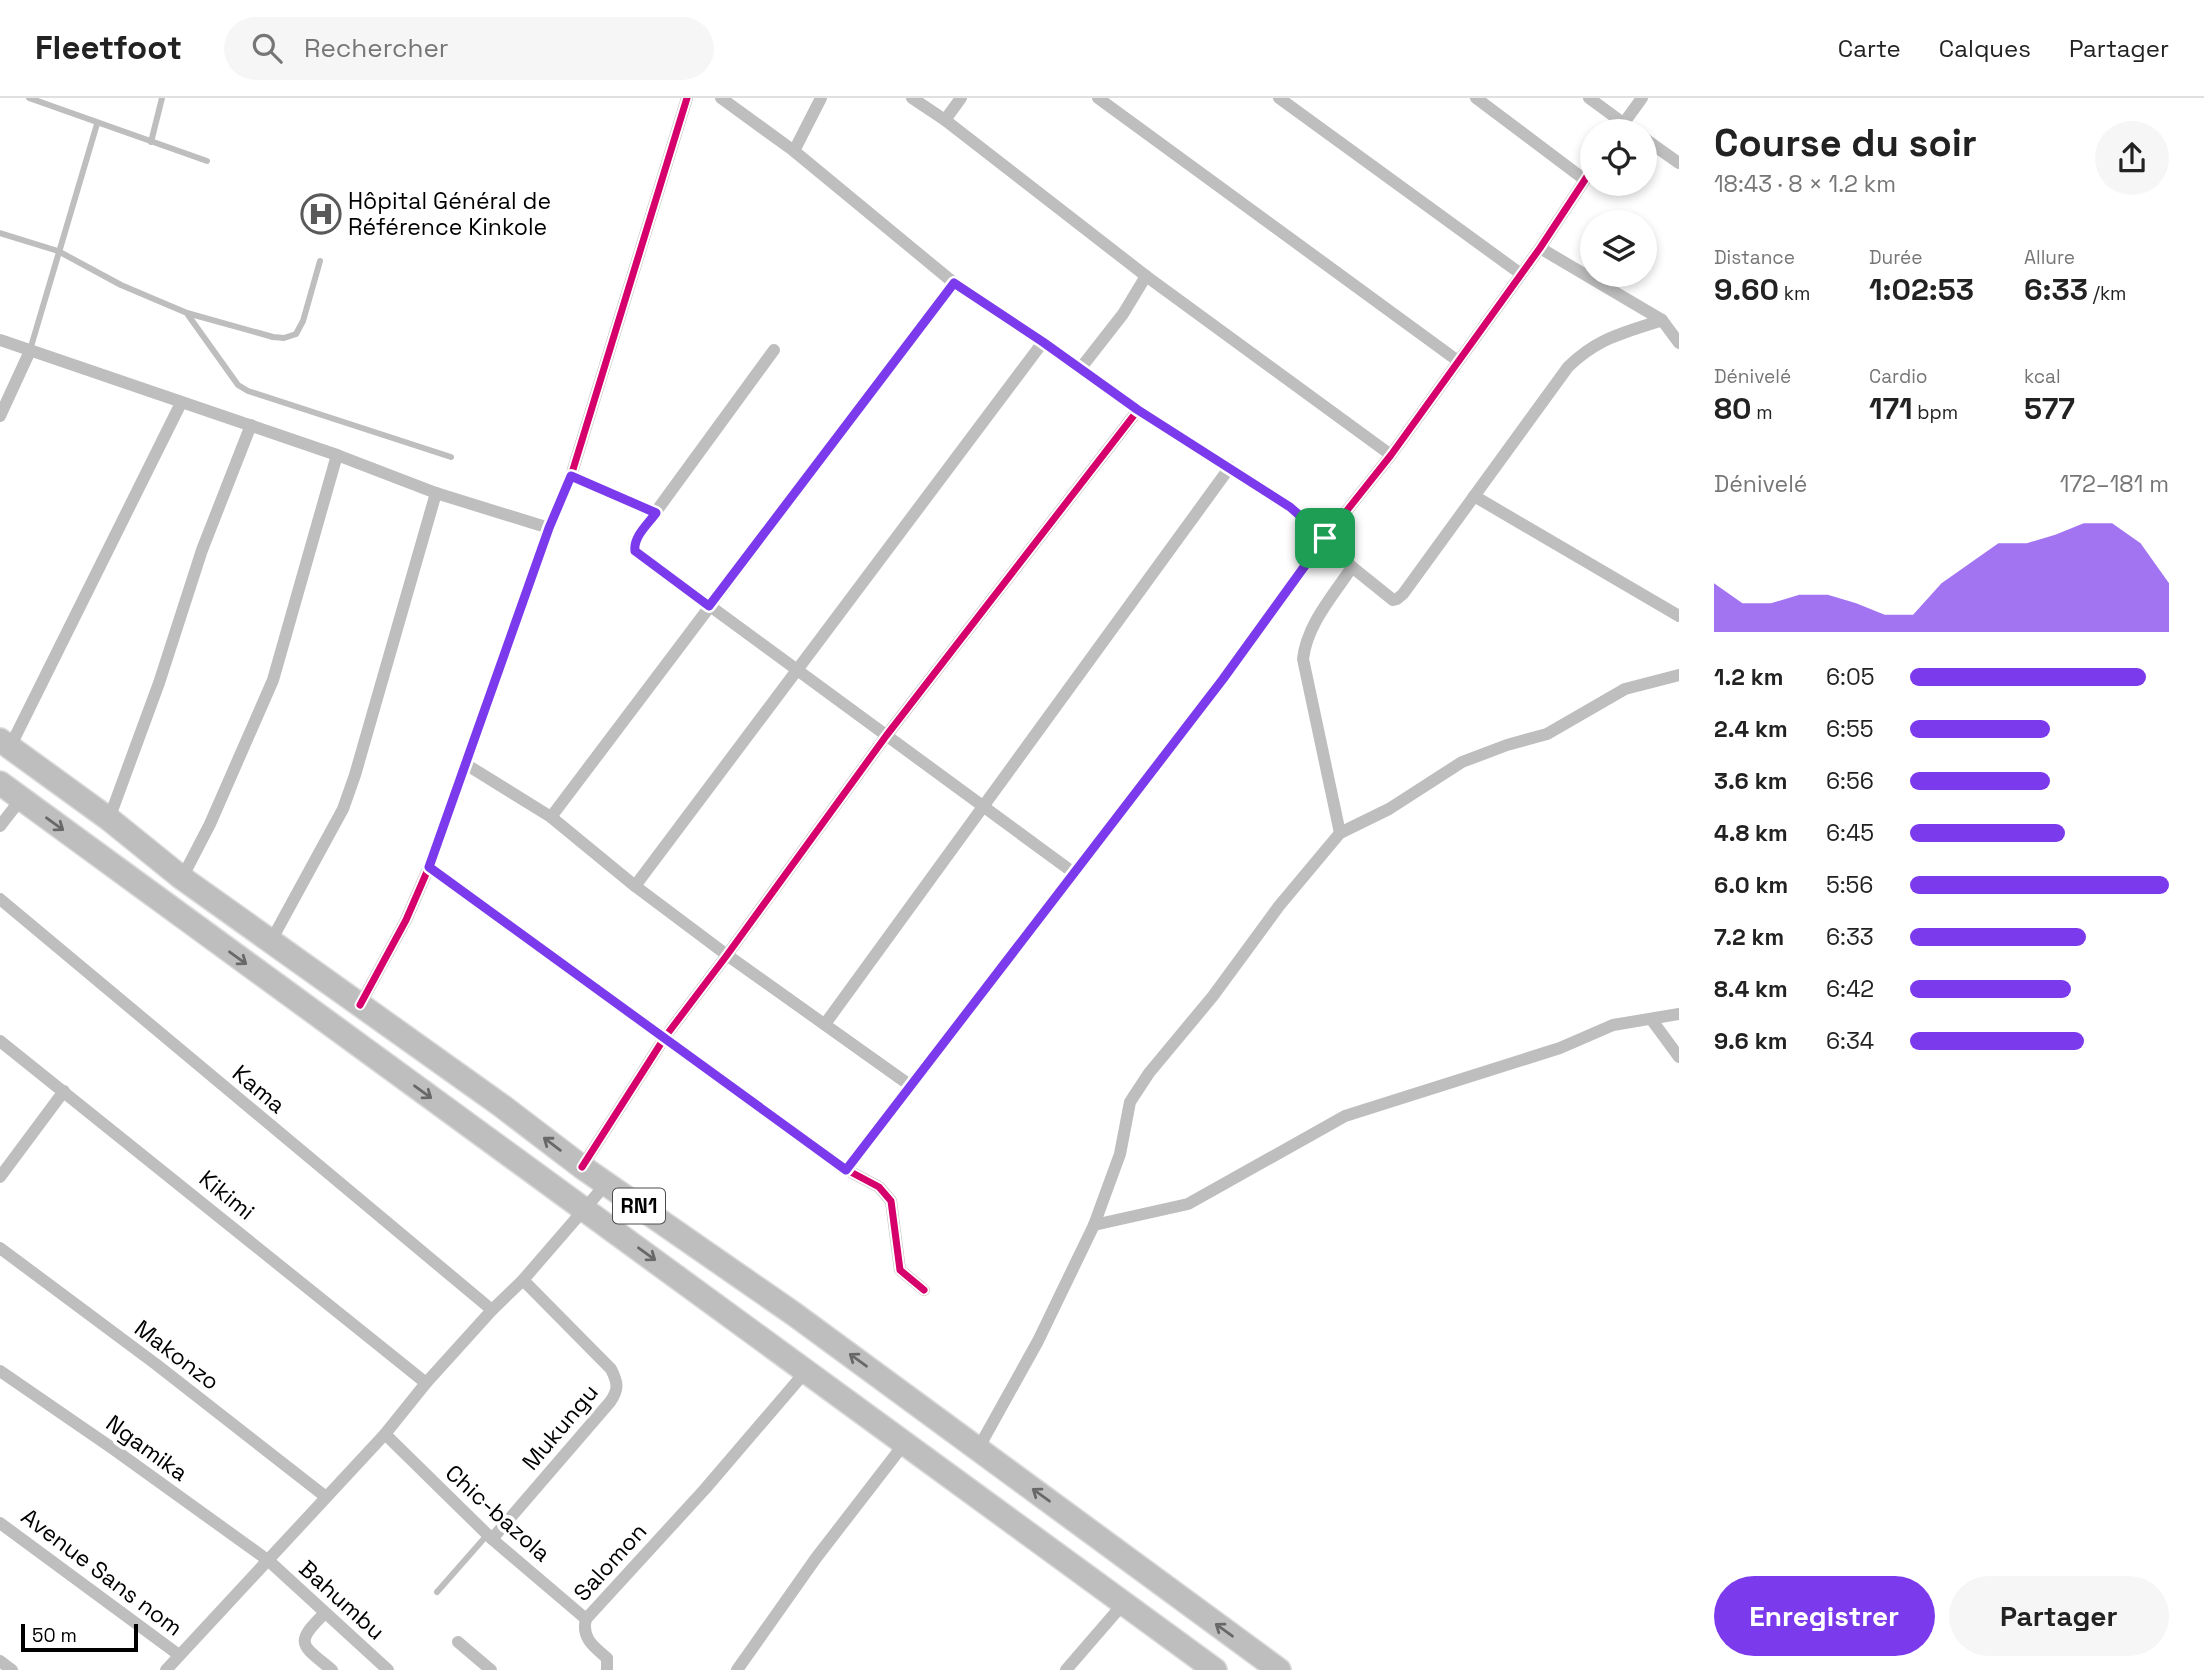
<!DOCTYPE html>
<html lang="fr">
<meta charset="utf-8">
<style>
:root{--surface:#fff;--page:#f6f6f6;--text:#222;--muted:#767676;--line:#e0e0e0;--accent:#7c3aed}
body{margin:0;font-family:"Space Grotesk",sans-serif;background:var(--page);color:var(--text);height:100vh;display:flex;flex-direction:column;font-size:26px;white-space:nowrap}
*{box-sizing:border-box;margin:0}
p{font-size:23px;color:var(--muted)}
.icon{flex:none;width:38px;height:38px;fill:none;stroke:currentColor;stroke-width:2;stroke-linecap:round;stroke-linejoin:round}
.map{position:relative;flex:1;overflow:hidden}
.details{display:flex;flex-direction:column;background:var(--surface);width:525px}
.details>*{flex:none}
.buttons{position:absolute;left:1580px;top:21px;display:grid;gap:14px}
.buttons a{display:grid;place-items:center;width:77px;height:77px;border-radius:50%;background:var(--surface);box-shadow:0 4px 10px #0003;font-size:35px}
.scale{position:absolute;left:21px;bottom:18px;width:117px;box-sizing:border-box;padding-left:7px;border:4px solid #000;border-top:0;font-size:19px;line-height:24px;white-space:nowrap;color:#000;-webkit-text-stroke:5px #fff;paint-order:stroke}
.pin{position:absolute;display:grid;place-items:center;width:60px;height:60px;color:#fff;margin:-30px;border-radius:14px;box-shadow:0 4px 10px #0006}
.round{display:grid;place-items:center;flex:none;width:74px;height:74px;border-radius:37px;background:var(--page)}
.headline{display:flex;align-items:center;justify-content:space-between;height:119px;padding:0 35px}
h1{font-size:38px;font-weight:700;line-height:52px}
.stats{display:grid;grid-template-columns:repeat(3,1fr);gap:10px;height:119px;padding:7px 35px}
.stats div{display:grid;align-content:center}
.stats b{font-size:30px;font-weight:700}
.stats small{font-size:19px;font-weight:400}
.stats p{font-size:19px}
.chart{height:196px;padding:14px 35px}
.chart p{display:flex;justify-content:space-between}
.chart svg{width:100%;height:126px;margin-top:7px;fill:var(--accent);opacity:.7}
.button{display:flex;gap:14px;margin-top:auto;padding:14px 35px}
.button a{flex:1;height:80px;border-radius:42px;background:var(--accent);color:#fff;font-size:28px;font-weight:700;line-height:80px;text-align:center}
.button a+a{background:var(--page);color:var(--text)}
ul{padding:0 35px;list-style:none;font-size:23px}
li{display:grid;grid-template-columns:112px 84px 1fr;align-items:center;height:52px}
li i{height:18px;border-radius:9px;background:var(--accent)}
header{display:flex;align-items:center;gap:42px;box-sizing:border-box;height:98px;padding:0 35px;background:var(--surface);border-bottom:2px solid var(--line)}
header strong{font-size:33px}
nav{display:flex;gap:38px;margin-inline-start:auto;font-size:24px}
.search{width:490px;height:63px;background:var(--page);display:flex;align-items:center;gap:18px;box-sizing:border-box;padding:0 24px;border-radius:38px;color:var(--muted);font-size:26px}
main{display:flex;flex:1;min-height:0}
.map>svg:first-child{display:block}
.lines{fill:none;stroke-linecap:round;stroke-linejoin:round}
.highway-casing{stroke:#dbdbdb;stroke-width:26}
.lane{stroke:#bebebe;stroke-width:6}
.street{stroke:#bebebe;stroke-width:12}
.highway{stroke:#bebebe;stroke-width:23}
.cycleway-casing{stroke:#fff;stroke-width:11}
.cycleway{stroke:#d6006c;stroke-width:7}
.oneway{stroke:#686868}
.route-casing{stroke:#fff;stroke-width:14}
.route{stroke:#7c3aed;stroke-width:9}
.labels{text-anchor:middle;stroke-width:7;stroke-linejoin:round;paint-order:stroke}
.shield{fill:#fff;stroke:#4c4c4c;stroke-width:2}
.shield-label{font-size:21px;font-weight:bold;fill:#000}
.poi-label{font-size:23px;fill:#000;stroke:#fff;text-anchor:start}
.street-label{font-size:23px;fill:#000;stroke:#fff}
</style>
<header>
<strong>Fleetfoot</strong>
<div class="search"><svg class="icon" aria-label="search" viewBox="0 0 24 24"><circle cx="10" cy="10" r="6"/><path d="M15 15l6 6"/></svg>Rechercher</div>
<nav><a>Carte</a><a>Calques</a><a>Partager</a></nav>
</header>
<main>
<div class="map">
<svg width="1679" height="1572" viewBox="0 0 1679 1572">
<rect width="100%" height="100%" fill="#fff"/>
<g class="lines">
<g class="highway-casing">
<g id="highway">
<path d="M0 642 109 721 182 780 502 1008 582 1069 794 1216 1279 1572"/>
<path d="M0 685 1215 1572"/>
</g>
</g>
<g class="lane">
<path d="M29 0 207 63"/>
<path d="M151 44 162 0"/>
<path d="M0 135 58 153 121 187 187 215 273 239 284 240 296 236 303 223 320 163"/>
<path d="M188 217 238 287 248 293 451 359"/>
<path d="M30 252 97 26"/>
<path d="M437 1494 488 1436"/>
</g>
<g class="street">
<path d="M721 0 794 53 954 185 1043 244 1138 312 1290 409 1325 440 1352 469 1393 502 1397 501 1403 496 1568 269C1599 239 1622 236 1662 222"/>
<path d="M912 0 945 22 1146 178 1391 357"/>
<path d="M1098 0 1458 263"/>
<path d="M1279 0 1521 176"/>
<path d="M1476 0 1585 82"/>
<path d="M1589 0 1634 33"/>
<path d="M945 22 961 0"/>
<path d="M1618 33 1642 0"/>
<path d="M1645 41 1679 65"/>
<path d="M794 53 821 0"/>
<path d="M1540 150 1662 222 1679 245"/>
<path d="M0 242 337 357 436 395 549 430"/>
<path d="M774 252 636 441 634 448 635 453 1074 775"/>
<path d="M1080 271 1123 216 1146 178"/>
<path d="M0 318 30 253"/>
<path d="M571 378 656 415"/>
<path d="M1474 398 1679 518"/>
<path d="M10 649 181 305"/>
<path d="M467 667 551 719 635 788 727 857 911 988"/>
<path d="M551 719 954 185"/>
<path d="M109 721 159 585 202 452 251 327"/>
<path d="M0 728 21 701"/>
<path d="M1340 735 1303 561C1307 526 1333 498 1352 469"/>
<path d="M429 769 847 1072"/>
<path d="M182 780 210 726 273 582 337 357"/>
<path d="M635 788 1043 244"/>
<path d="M0 801 492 1212"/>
<path d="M271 843 343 711 355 677 436 395"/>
<path d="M360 907 406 822 429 769 549 430 571 378 687 0"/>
<path d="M1651 921 1679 959"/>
<path d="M825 926 1230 369"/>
<path d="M0 943 426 1285"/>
<path d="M582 1069 665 939 727 857 886 638 1138 312"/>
<path d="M0 1079 64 993"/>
<path d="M1094 1127 1188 1106 1345 1018 1560 950 1613 927 1679 916"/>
<path d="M0 1150 157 1267 326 1399"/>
<path d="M924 1192 900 1172 891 1103 879 1089 847 1072 849 1067 1223 581 1325 440 1391 357 1540 150 1592 71"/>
<path d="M0 1273 112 1350 269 1463 388 1572"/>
<path d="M385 1336 492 1441 586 1521"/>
<path d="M978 1351 1038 1243 1094 1127 1120 1056 1130 1004 1149 975 1213 898 1279 808 1340 735 1389 711 1462 664 1507 647 1547 636 1625 591 1679 577"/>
<path d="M0 1425 179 1557"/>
<path d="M492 1441 610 1304C619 1291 618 1285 611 1271L523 1182"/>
<path d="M324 1516C293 1546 302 1547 332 1572"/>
<path d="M458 1544 491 1572"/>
<path d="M0 1563 12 1572"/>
<path d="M166 1572 385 1336 426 1285 492 1212 523 1182 606 1086"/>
<path d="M607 1572V1560C594 1549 581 1540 586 1521L705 1391 806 1273"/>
<path d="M737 1572 816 1460 904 1346"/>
<path d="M1066 1572 1123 1506"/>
</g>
<use href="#highway" class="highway"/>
<g class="cycleway-casing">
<g id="cycleway">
<path d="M360 907 406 822 429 769 549 430 571 378 687 0"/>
<path d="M582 1069 665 939 727 857 886 638 1138 312"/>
<path d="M924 1192 900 1172 891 1103 879 1089 847 1072 849 1067 1223 581 1325 440 1391 357 1540 150 1592 71"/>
</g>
</g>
<use href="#cycleway" class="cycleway"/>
</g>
<defs><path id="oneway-shaft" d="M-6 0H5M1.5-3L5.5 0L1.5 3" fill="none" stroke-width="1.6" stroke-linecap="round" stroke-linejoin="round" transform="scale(1.75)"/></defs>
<g class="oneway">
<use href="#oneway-shaft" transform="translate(55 726) rotate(36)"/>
<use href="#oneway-shaft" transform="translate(238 860) rotate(36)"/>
<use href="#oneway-shaft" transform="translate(423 994) rotate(36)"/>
<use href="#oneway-shaft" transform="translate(552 1046) rotate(-143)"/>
<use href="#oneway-shaft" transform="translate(647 1156) rotate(36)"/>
<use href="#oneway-shaft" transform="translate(858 1262) rotate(-144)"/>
<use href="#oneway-shaft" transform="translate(1041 1397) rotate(-144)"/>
<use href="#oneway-shaft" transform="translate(1224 1532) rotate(-144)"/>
</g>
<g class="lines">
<g class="route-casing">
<path id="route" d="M954 185 1043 244 1138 312 1290 409 1325 440 1223 581 846 1072 429 769 549 430 571 378 656 415C648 426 633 439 635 453L709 508Z"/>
</g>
<use href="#route" class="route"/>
</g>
<defs>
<g id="hospital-ring" transform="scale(2.0125)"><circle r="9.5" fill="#fff" stroke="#595959" stroke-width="1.5"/><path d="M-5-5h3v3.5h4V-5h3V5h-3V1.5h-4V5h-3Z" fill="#595959"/></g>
</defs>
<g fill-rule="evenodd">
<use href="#hospital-ring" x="321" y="116"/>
</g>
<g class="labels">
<rect class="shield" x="613" y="1090.5" width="52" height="35" rx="5"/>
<g class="shield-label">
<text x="639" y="1115">RN1</text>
</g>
<g class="poi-label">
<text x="348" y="111">Hôpital Général de<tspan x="348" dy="26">Référence Kinkole</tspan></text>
</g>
<g class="street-label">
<text transform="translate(259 991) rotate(40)" y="8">Kama</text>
<text transform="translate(227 1097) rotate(39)" y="8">Kikimi</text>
<text transform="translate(177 1257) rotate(37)" y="8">Makonzo</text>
<text transform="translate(560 1329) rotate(-50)" y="8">Mukungu</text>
<text transform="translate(147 1350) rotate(36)" y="8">Ngamika</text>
<text transform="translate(498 1415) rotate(42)" y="8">Chic-bazola</text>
<text transform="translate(610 1464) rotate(-48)" y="8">Salomon</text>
<text transform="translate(102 1474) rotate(37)" y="8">Avenue Sans nom</text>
<text transform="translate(342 1502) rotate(42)" y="8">Bahumbu</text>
</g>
</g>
</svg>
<div class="buttons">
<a><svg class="icon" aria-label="locate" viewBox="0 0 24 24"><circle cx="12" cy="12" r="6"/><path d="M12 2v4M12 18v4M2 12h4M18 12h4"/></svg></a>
<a><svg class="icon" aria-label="layers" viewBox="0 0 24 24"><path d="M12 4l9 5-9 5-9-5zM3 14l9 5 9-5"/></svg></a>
</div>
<div class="scale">50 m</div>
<div class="pin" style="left:1325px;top:440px;background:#1e9e55"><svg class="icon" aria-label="arrive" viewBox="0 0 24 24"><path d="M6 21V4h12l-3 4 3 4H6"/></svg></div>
</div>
<section class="details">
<div class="headline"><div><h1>Course du soir</h1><p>18:43 · 8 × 1.2 km</p></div><a class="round"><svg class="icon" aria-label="share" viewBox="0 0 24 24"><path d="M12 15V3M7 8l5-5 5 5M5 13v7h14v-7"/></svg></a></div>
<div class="stats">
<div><p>Distance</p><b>9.60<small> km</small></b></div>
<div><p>Durée</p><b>1:02:53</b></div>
<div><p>Allure</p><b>6:33<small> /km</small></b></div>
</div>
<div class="stats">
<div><p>Dénivelé</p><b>80<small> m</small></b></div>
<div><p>Cardio</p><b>171<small> bpm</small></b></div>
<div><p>kcal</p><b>577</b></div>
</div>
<div class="chart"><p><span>Dénivelé</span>172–181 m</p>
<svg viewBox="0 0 160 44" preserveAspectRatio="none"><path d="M0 44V27L10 34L20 34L30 31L40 31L50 34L60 38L70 38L80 27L90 20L100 13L110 13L120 10L130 6L140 6L150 13L160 27V44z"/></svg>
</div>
<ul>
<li><b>1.2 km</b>6:05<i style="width:91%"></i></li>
<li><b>2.4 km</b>6:55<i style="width:54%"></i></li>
<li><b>3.6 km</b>6:56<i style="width:54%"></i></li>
<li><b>4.8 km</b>6:45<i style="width:60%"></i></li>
<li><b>6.0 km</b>5:56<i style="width:100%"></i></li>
<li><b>7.2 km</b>6:33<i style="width:68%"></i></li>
<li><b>8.4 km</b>6:42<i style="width:62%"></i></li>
<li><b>9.6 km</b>6:34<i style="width:67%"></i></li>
</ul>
<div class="button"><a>Enregistrer</a><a>Partager</a></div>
</section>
</main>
